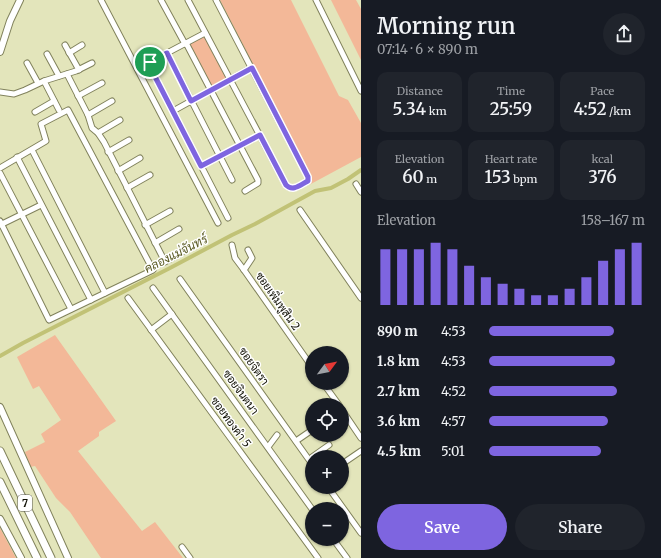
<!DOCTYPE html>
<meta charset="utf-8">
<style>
:root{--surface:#171b24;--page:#20242c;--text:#f1f3f6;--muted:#9ea1a6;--accent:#7e65e0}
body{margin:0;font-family:Merriweather,Sarabun,serif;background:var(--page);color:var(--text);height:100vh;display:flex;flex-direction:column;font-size:15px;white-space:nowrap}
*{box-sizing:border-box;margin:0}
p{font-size:13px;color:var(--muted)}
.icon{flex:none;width:22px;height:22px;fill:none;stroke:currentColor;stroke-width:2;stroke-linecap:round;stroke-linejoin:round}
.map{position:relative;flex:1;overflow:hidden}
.panel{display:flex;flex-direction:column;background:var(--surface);width:300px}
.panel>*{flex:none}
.needle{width:26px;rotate:58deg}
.tools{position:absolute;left:305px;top:346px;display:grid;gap:8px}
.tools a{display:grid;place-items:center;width:44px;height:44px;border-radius:50%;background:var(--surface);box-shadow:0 1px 3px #0004;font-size:20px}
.pin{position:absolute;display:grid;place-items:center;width:34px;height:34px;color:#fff;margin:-17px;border:2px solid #fff;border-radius:50%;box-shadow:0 1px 4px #0007}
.round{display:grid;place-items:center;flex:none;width:42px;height:42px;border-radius:21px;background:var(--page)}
.head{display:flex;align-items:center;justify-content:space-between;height:68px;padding:0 16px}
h1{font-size:22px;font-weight:600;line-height:30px}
.stats{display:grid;grid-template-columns:repeat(3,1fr);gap:6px;height:68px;padding:4px 16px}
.stats div{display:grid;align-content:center;border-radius:10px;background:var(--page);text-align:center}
.stats b{font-size:17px;font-weight:600}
.stats small{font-size:11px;font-weight:400}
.stats p{font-size:11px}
.chart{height:112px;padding:8px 16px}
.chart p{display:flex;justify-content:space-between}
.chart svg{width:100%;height:72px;margin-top:4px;stroke:var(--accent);stroke-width:6}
.button{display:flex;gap:8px;margin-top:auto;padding:8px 16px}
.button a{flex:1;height:46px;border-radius:24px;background:var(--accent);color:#fff;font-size:16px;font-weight:600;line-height:46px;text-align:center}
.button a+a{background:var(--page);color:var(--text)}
ul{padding:0 16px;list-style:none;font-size:13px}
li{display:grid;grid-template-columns:64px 48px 1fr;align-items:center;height:30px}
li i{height:10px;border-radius:5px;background:var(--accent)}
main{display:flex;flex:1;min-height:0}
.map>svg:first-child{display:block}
.green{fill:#f3b898}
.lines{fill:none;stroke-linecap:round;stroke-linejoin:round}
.canal{stroke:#c1c276;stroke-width:4}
.minor-casing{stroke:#81825c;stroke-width:7}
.major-casing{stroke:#81825c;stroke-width:8}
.highway-casing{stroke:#81825c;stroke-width:9}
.minor{stroke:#fff;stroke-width:5}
.major{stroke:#fff;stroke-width:6}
.highway{stroke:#fff;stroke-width:7}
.route-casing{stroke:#fff;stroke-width:8}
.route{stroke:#7e65e0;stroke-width:5}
.labels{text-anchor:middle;stroke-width:3;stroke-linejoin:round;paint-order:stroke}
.shield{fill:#fff;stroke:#56564e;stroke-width:1}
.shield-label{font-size:10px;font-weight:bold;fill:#0e0e02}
.street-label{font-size:11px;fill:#0e0e02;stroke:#fff}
.water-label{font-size:12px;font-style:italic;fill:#585820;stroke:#fff}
</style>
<main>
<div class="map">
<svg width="361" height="558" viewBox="0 0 361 558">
<rect width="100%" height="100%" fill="#e3e5bb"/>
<g class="green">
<path d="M220 0H291L339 96 348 100 361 123V157L309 185 310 175Z"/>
<path d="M331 0H356L361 9V60Z"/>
<path d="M205 36 227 79 211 87 189 44Z"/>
<path d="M55 335 116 421 99 432V436L78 451 142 531 155 522 183 558H101L70 512 56 498 35 466 30 467 25 452 45 442 41 434 61 420 39 386 33 389 17 357Z"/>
<path d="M0 528 16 558H0Z"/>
</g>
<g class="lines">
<path class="canal" d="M0 356 23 343 170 268 232 235 255 224 315 191 331 188 348 179 361 170"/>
<g class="minor-casing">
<g id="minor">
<path d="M101 0 218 223"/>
<path d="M161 0 185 44"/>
<path d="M188 0 286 185C293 192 300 185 308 181V177L216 0"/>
<path d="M316 0 361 91"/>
<path d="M205 33 150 62 149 65 228 218"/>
<path d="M186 43 258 180V183L245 191"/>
<path d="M65 45 79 70"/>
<path d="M69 53 82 45"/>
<path d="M167 53 232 180"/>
<path d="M47 54 59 76"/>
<path d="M27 63 38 83"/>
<path d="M67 74 88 115 92 128 98 133 104 142 165 262 189 248"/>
<path d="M44 81 59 110"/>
<path d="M0 92 14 94 25 90 44 81 76 71 92 63"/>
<path d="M78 96 102 83"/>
<path d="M173 111 251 68"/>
<path d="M35 112 54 101"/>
<path d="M88 115 112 101"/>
<path d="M98 133 120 120"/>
<path d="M32 150 105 293"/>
<path d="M108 152 129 140"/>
<path d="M17 157 91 300"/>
<path d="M201 166 260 135"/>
<path d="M0 168 46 141 41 124 68 110 153 270 49 320 0 221"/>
<path d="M118 171 140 158"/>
<path d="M0 173 71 309"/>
<path d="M356 184 361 192"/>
<path d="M127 188 150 175"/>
<path d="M300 210 361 298"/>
<path d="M0 225 41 205"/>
<path d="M145 225 170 211"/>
<path d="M155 243 179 229"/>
<path d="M232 245 235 258 244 270 312 367"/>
<path d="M244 270 252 258 248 250"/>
<path d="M180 279 312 464"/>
<path d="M153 288 312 509"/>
<path d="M128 298 318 558"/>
<path d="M151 330 172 314"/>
<path d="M323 383 339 405"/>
<path d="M342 410 361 438"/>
<path d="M296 441 312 430"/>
<path d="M268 447 277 435"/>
<path d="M312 457 329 445"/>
<path d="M342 464 361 451"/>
<path d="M328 487 361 533"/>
<path d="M333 539 347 558"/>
<path d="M182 547 190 558"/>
</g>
</g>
<g class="major-casing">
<g id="major">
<path d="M0 52 10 21 20 0"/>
<path d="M0 407 68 558"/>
<path d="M0 519 21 558"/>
</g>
</g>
<g class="highway-casing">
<g id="highway">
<path d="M0 451 51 558"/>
<path d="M0 482 37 558"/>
</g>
</g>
<use href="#minor" class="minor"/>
<use href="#major" class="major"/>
<use href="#highway" class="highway"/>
</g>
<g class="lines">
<g class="route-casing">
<path id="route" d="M167 53 191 101 252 68 308 177V181C300 185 293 192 286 185L260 135 201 166 149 65 150 62Z"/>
</g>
<use href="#route" class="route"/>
</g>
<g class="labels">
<rect class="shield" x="18" y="495" width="14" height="16" rx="3"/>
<g class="shield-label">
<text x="25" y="507">7</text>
</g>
<g class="street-label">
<text transform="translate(278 301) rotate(55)" y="4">ซอยเพิ่มพูสิน 2</text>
<text transform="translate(254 366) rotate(55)" y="4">ซอยจิตรา</text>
<text transform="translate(241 392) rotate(54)" y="4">ซอยจินตนา</text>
<text transform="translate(231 422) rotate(54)" y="4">ซอยทองคำ 5</text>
</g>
<g class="water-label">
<text transform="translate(176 254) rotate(-27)" y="4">คลองแม่จันทร์</text>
</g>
</g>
</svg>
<div class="tools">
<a><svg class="needle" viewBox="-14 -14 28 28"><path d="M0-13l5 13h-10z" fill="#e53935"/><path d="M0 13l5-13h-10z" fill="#9ea1a6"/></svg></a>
<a><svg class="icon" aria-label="locate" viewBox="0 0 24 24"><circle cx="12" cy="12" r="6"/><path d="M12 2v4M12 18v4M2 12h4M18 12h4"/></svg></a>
<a>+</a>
<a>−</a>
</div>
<div class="pin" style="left:150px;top:62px;background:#1e9e55"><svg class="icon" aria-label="arrive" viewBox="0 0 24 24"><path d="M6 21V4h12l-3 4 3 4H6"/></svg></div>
</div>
<section class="panel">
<div class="head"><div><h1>Morning run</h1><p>07:14 · 6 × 890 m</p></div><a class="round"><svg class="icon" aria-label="share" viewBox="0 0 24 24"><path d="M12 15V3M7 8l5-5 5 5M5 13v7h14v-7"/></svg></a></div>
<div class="stats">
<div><p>Distance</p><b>5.34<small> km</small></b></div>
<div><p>Time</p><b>25:59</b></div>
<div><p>Pace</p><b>4:52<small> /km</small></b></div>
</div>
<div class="stats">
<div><p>Elevation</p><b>60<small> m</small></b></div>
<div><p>Heart rate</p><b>153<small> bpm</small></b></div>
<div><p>kcal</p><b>376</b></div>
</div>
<div class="chart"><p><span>Elevation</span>158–167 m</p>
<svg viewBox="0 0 160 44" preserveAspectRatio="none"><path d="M5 44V10M15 44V10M25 44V10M35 44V6M45 44V10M55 44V20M65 44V27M75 44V31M85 44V34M95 44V38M105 44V38M115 44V34M125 44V27M135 44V17M145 44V10M155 44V6"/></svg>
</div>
<ul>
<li><b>890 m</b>4:53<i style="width:80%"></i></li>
<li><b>1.8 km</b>4:53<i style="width:81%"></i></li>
<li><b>2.7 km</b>4:52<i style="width:82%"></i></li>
<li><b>3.6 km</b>4:57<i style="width:76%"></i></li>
<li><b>4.5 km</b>5:01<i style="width:72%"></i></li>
</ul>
<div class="button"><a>Save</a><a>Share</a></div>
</section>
</main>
